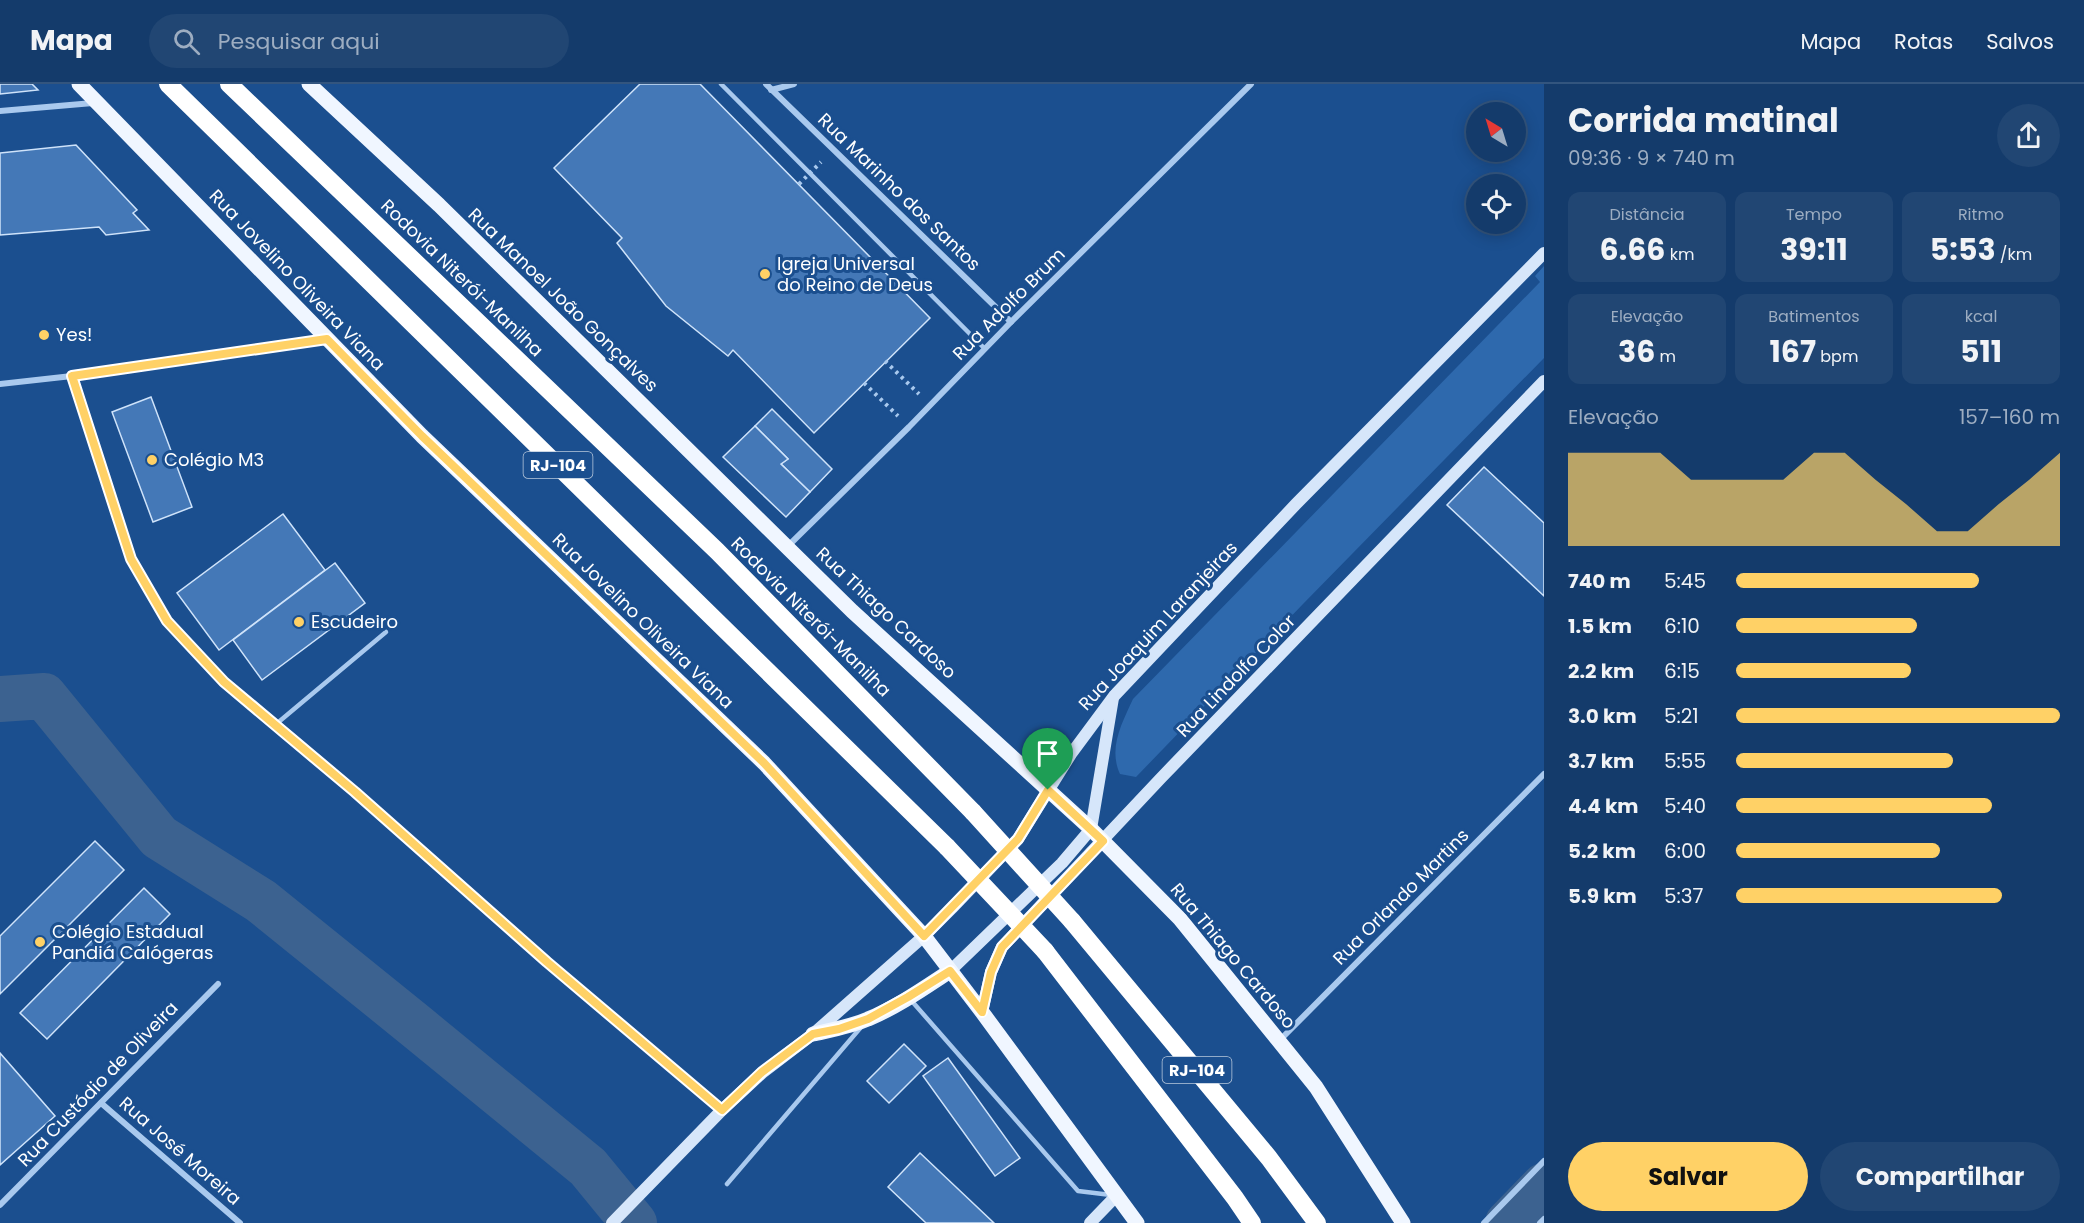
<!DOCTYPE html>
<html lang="pt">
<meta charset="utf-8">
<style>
:root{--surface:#143b6b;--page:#214673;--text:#f1f3f6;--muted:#9dadc1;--line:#33557e;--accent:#ffd166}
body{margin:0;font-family:Poppins,sans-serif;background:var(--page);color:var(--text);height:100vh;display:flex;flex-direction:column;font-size:22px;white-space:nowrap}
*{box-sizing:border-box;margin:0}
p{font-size:20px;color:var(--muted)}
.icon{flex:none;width:33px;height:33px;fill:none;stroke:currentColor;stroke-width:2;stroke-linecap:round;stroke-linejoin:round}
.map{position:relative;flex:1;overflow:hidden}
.sheet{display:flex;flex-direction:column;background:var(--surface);width:540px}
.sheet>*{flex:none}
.needle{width:39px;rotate:322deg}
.buttons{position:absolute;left:1466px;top:18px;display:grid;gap:12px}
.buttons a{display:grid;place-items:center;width:60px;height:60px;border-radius:50%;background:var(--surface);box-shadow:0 3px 15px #0003,0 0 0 2px var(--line);font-size:30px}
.pin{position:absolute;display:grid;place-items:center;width:51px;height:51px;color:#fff;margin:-62px -26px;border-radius:50% 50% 50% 0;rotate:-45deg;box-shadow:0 0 6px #0007}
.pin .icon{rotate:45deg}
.round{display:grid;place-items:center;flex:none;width:63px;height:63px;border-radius:32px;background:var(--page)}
.summary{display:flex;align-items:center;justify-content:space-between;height:102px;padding:0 24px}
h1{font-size:33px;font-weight:700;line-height:45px}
.figures{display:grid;grid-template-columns:repeat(3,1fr);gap:9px;height:102px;padding:6px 24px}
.figures div{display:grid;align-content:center;border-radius:12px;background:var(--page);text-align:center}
.figures b{font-size:30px;font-weight:700}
.figures small{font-size:16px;font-weight:400}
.figures p{font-size:16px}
.chart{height:168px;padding:12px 24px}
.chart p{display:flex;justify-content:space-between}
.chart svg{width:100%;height:108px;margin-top:6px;fill:var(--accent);opacity:.7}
.primary-button{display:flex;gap:12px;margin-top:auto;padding:12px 24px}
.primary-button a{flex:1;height:69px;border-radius:36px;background:var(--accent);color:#111;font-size:24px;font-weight:700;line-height:69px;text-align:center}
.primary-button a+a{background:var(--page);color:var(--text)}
ul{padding:0 24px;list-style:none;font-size:20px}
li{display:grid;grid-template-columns:96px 72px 1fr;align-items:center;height:45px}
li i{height:15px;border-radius:8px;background:var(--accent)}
header{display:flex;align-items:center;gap:36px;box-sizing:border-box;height:84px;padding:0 30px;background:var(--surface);border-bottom:2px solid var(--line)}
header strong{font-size:28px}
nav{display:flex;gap:33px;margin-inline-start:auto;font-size:21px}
.search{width:420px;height:54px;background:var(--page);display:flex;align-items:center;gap:15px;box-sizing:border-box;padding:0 21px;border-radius:33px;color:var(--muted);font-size:22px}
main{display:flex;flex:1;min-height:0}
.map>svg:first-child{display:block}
.green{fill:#2e69ad}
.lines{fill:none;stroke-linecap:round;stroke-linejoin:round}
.river{stroke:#3c6290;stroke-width:46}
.building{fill:#4478b7;stroke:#cfe3fa;stroke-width:1.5}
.path{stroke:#a9c9ee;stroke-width:4;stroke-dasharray:3 4.5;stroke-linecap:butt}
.lane{stroke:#a9c9ee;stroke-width:4.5}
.street{stroke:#a9c9ee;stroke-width:6}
.secondary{stroke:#d6e6fa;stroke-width:12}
.primary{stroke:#f0f6ff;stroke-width:15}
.highway{stroke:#fff;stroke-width:18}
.path-bridge{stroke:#a9c9ee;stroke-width:4;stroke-dasharray:3 4.5;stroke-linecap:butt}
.highway-bridge{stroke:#fff;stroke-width:18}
.route-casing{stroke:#fff;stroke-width:12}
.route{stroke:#ffd166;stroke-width:8}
.poi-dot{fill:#ffd166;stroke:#1b4f8f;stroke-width:2}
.labels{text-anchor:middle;stroke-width:6;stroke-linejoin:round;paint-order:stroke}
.shield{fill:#1b4f8f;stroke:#bbcadd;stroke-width:1.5}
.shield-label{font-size:16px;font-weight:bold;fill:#fff}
.street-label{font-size:18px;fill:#fff;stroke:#1b4f8f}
.poi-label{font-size:18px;fill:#fff;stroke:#1b4f8f;text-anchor:start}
</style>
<header>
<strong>Mapa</strong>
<div class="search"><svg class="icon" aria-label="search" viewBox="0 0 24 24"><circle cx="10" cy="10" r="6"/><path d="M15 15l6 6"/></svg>Pesquisar aqui</div>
<nav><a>Mapa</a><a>Rotas</a><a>Salvos</a></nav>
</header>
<main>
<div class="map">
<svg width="1544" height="1139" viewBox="0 0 1544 1139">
<rect width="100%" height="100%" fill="#1b4f8f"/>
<path class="green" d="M1544 182V274L1303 520 1136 693 1120 690C1108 664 1122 639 1133 615L1540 198 1535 192Z"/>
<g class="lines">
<g class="river">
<path d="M0 615 44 612 159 753 261 817 417 943 588 1083 634 1139"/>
<path d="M1508 1139 1544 1102"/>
</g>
</g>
<g class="building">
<path d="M0 0H32L38 6 0 10Z"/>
<path d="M640 0H700L930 234 814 349 733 266 728 272 666 222 617 159 622 154 554 84Z"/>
<path d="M76 61 137 126 133 129 149 146 106 151 99 143 0 151V69Z"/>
<path d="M151 313 192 423 153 438 112 328Z"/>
<path d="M772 325 832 385 810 408 781 380 788 375 755 342Z"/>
<path d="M755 342 788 375 781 380 810 408 786 433 723 373Z"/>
<path d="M1484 383 1544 439V512L1447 421Z"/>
<path d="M283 430 325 486 219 566 177 509Z"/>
<path d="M335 479 365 519 262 596 233 556Z"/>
<path d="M95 757 124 786 0 910V852Z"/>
<path d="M144 804 170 830 47 955 20 929Z"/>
<path d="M904 960 926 982 889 1019 867 997Z"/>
<path d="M0 969 55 1032 0 1081Z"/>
<path d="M948 974 1020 1074 995 1092 923 992Z"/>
<path d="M920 1069 994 1139H926L888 1103Z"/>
</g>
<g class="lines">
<g class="path">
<path d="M885 277 919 310"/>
<path d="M864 299 898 332"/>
<path d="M683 993 709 1016"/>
</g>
<g class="lane">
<path d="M721 0 985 265"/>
<path d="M275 641 386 548"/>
<path d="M910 915 1078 1107 1111 1111"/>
<path d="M727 1100 862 942"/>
</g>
<g class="street">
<path d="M766 0 1011 238"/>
<path d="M771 6 794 0"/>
<path d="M0 27 93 19"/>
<path d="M72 292 131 475 167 537 224 598 355 708 547 878 671 983"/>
<path d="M0 300 72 292 326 255"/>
<path d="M788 462 909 343 1011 238 1251 0"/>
<path d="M1280 956 1544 690"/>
<path d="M101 1019 240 1139"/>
<path d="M0 1121 218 900"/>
<path d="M1484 1139 1544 1077"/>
<path d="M1540 1139 1544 1135"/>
</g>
<g class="secondary">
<path d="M950 887 1062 779 1091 745 1113 614"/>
<path d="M982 928 991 888 1002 863 1161 694 1544 297"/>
<path d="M612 1139 722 1026 762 989 813 950 924 852 952 824 1018 755 1071 670 1114 612 1296 420 1544 169"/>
<path d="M1090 1139 1117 1111"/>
</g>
<g class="primary">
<path d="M79 0 422 352 764 679 822 742 924 852 982 928 1137 1139"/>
<path d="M309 0 439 121 852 527 1091 745 1180 835 1316 1003 1403 1139"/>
<path d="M813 950C831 946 850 943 868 935 897 923 924 904 950 887"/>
</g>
<g class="highway">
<path d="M168 0 947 763"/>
<path d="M229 0 717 467 973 728"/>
<path d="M1072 837 1269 1074 1317 1139"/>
<path d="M1045 867 1235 1114 1252 1139"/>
</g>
<path class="path-bridge" d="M799 100 821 78"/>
<g class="highway-bridge">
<path d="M973 728 1072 837"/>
<path d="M947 763 1045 867"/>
</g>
</g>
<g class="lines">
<g class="route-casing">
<path id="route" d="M327 255 422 352 764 679 924 852 1018 755 1048 706 1103 757 1002 863 991 888 982 928 950 887 908 913 868 935 839 945 813 950 762 988 722 1026 547 878 355 708 224 598 167 537 131 475 72 292Z"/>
</g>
<use href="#route" class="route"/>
</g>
<g class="poi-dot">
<circle cx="765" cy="190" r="6"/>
<circle cx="44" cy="251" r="6"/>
<circle cx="152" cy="376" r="6"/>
<circle cx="299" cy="538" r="6"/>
<circle cx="40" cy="858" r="6"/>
</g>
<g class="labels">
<g class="shield">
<rect x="523.5" y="368" width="69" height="26" rx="4.5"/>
<rect x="1162.5" y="973" width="69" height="26" rx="4.5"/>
</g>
<g class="shield-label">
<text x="558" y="387">RJ-104</text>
<text x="1197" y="992">RJ-104</text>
</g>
<g class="street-label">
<text transform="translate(899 108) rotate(44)" y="6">Rua Marinho dos Santos</text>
<text transform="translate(462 194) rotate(44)" y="6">Rodovia Niterói-Manilha</text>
<text transform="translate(297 196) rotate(46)" y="6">Rua Jovelino Oliveira Viana</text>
<text transform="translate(563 216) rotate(44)" y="6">Rua Manoel João Gonçalves</text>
<text transform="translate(1009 220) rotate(-45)" y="6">Rua Adolfo Brum</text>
<text transform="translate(886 529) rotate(43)" y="6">Rua Thiago Cardoso</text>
<text transform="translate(811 533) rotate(45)" y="6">Rodovia Niterói-Manilha</text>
<text transform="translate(643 537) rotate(44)" y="6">Rua Jovelino Oliveira Viana</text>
<text transform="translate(1158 542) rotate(-47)" y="6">Rua Joaquim Laranjeiras</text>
<text transform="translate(1236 592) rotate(-46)" y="6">Rua Lindolfo Color</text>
<text transform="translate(1401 813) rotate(-45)" y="6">Rua Orlando Martins</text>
<text transform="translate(1233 872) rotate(50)" y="6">Rua Thiago Cardoso</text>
<text transform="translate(98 1000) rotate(-46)" y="6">Rua Custódio de Oliveira</text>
<text transform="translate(180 1067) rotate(41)" y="6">Rua José Moreira</text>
</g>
<g class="poi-label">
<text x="777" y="186">Igreja Universal<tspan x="777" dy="21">do Reino de Deus</tspan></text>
<text x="56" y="257">Yes!</text>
<text x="164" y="382">Colégio M3</text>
<text x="311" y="544">Escudeiro</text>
<text x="52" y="854">Colégio Estadual<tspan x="52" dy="21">Pandiá Calógeras</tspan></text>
</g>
</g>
</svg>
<div class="buttons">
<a><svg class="needle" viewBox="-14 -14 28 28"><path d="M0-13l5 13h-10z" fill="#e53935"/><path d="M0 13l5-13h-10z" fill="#9dadc1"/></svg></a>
<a><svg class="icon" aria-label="locate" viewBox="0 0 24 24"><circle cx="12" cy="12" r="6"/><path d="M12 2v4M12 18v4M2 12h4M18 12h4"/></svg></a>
</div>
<div class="pin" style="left:1048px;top:706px;background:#1e9e55"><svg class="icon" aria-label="arrive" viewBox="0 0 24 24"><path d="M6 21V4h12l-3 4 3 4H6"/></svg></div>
</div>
<section class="sheet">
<div class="summary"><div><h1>Corrida matinal</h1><p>09:36 · 9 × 740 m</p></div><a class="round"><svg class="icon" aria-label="share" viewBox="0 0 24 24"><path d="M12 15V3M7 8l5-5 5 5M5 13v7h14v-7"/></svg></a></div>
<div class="figures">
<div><p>Distância</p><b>6.66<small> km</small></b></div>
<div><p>Tempo</p><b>39:11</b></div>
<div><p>Ritmo</p><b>5:53<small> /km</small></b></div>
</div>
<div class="figures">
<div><p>Elevação</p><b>36<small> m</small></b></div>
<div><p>Batimentos</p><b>167<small> bpm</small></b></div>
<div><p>kcal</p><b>511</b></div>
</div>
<div class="chart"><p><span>Elevação</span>157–160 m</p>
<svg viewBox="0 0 160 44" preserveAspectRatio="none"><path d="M0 44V6L10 6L20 6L30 6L40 17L50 17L60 17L70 17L80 6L90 6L100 17L110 27L120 38L130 38L140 27L150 17L160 6V44z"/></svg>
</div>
<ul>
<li><b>740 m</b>5:45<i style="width:75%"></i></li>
<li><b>1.5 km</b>6:10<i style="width:56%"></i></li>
<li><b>2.2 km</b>6:15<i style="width:54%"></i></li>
<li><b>3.0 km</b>5:21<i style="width:100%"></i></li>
<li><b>3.7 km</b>5:55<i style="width:67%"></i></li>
<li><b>4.4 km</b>5:40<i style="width:79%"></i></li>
<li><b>5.2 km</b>6:00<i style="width:63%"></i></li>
<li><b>5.9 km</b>5:37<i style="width:82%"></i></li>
</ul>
<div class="primary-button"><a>Salvar</a><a>Compartilhar</a></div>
</section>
</main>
